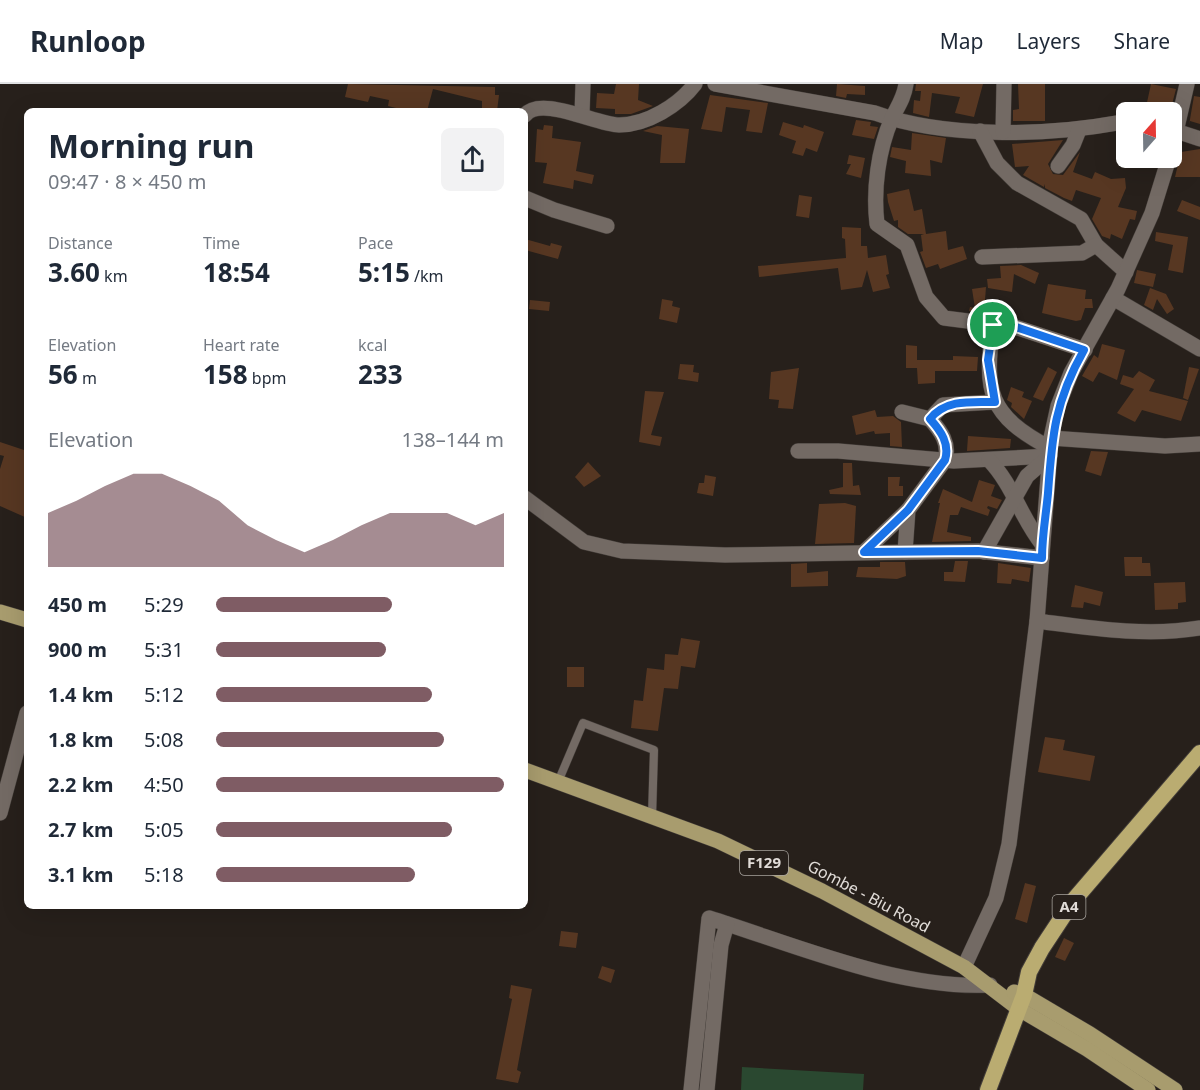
<!DOCTYPE html>
<meta charset="utf-8">
<style>
:root{--surface:#fff;--page:#f2f2f3;--text:#1f2937;--muted:#747a83;--line:#e0e1e3;--accent:#7f5c64}
body{margin:0;font-family:"Noto Sans",sans-serif;background:var(--page);color:var(--text);height:100vh;display:flex;flex-direction:column;font-size:22px;white-space:nowrap}
*{box-sizing:border-box;margin:0}
p{font-size:20px;color:var(--muted)}
.icon{flex:none;width:33px;height:33px;fill:none;stroke:currentColor;stroke-width:2;stroke-linecap:round;stroke-linejoin:round}
.map{position:relative;flex:1;overflow:hidden}
.side{position:absolute;left:24px;top:24px;width:504px;height:801px;display:flex;flex-direction:column;background:var(--surface);border-radius:9px;box-shadow:0 6px 24px #0002}
.side>*{flex:none}
.needle{width:39px;rotate:20deg}
.tools{position:absolute;left:1116px;top:18px;display:grid;gap:12px}
.tools a{display:grid;place-items:center;width:66px;height:66px;border-radius:9px;background:var(--surface);box-shadow:0 6px 24px #0002;font-size:30px}
.pin{position:absolute;display:grid;place-items:center;width:51px;height:51px;color:#fff;margin:-26px;border:3px solid #fff;border-radius:50%;box-shadow:0 2px 6px #0007}
.round{display:grid;place-items:center;flex:none;width:63px;height:63px;border-radius:9px;background:var(--page)}
.headline{display:flex;align-items:center;justify-content:space-between;height:102px;padding:0 24px}
h1{font-size:33px;font-weight:700;line-height:45px}
.metrics{display:grid;grid-template-columns:repeat(3,1fr);gap:9px;height:102px;padding:6px 24px}
.metrics div{display:grid;align-content:center}
.metrics b{font-size:26px;font-weight:700}
.metrics small{font-size:16px;font-weight:400}
.metrics p{font-size:16px}
.chart{height:168px;padding:12px 24px}
.chart p{display:flex;justify-content:space-between}
.chart svg{width:100%;height:108px;margin-top:6px;fill:var(--accent);opacity:.7}
ul{padding:0 24px;list-style:none;font-size:20px}
li{display:grid;grid-template-columns:96px 72px 1fr;align-items:center;height:45px}
li i{height:15px;border-radius:8px;background:var(--accent)}
header{display:flex;align-items:center;gap:36px;box-sizing:border-box;height:84px;padding:0 30px;background:var(--surface);border-bottom:2px solid var(--line)}
header strong{font-size:28px}
nav{display:flex;gap:33px;margin-inline-start:auto;font-size:21px}
.map>svg:first-child{display:block}
.green{fill:#2a4830}
.building{fill:#573722}
.lines{fill:none;stroke-linecap:round;stroke-linejoin:round}
.service-casing{stroke:#423c38;stroke-width:9}
.minor-casing{stroke:#423c38;stroke-width:16}
.primary-casing{stroke:#423c38;stroke-width:16}
.trunk-casing{stroke:#423c38;stroke-width:18}
.service{stroke:#736a64;stroke-width:8}
.minor{stroke:#736a64;stroke-width:15}
.primary{stroke:#a89c6e;stroke-width:15}
.trunk{stroke:#baac71;stroke-width:16}
.route-casing{stroke:#fff;stroke-width:12}
.route{stroke:#1a73e8;stroke-width:8}
.labels{text-anchor:middle;stroke-width:4.5;stroke-linejoin:round;paint-order:stroke}
.shield{fill:#27201b;stroke:#a9a49f;stroke-width:1.5}
.shield-label{font-size:15px;font-weight:bold;fill:#e1dcd8}
.street-label{font-size:16px;fill:#e1dcd8;stroke:#27201b}
</style>
<header>
<strong>Runloop</strong>
<nav><a>Map</a><a>Layers</a><a>Share</a></nav>
</header>
<div class="map">
<svg width="1200" height="1006" viewBox="0 0 1200 1006">
<rect width="100%" height="100%" fill="#27201b"/>
<path class="green" d="M742 983 864 990 863 1006H741Z"/>
<g class="building">
<path d="M348 0 495 3V11H499L497 27H482V17L433 5 427 27H408L388 22 389 16 370 12 368 18 345 13Z"/>
<path d="M616 0H639L638 16 653 22 631 30H615V25L596 24 597 9 614 10Z"/>
<path d="M837 0 865 2V11L847 10 846 14 836 12Z"/>
<path d="M916 0H983L974 33 955 29 960 13 932 9 929 33 913 29 914 16 920 17 921 7H915Z"/>
<path d="M1018 0H1045V37H1013V26L1019 25Z"/>
<path d="M1151 0 1176 5 1170 28 1146 23Z"/>
<path d="M710 11 768 19 762 49 746 47 750 26 726 23 722 48 701 45Z"/>
<path d="M1194 12 1200 13V40L1190 37 1189 41Z"/>
<path d="M856 36 871 38 870 42 878 43 874 55 852 51Z"/>
<path d="M783 38 803 44 804 41 824 48 817 68 806 64 803 72 792 69 796 57 779 51Z"/>
<path d="M544 41 553 42 552 54 581 58 576 87 594 91 592 100 574 96 573 105 543 99 547 79 535 78 537 45 543 46Z"/>
<path d="M657 42 689 45 685 79H660L662 51 643 47Z"/>
<path d="M912 49 946 54 942 79 930 76 931 92 905 89 906 77 890 73 892 63 911 66Z"/>
<path d="M1063 56 1048 80 1053 90 1063 91 1080 68 1073 88 1092 95 1095 88 1111 95 1125 94 1126 104 1118 123 1137 127 1135 136 1130 135 1122 155 1111 150 1110 155 1102 152 1092 135 1101 114 1076 106 1072 117 1064 114 1045 104V100L1044 103 1023 91 1029 82 1015 83 1012 60Z"/>
<path d="M1200 65V93H1175L1181 68Z"/>
<path d="M849 71 865 74 861 94 846 90 851 80H847Z"/>
<path d="M1124 74H1154L1150 84Z"/>
<path d="M909 105 914 127 922 125 926 150 946 147 948 166 963 162 967 175 940 185 938 180 926 184 920 168 923 167 921 151 924 150H908L898 143V136L894 137 888 118 887 110Z"/>
<path d="M799 111 812 113 809 134 796 132Z"/>
<path d="M1182 116 1200 123V136L1177 127Z"/>
<path d="M842 143 861 144V162H867L868 174 886 171 889 190 886 191 890 204 873 208 867 186 862 203 841 206 838 184 759 193 758 182 846 174 845 155 842 154Z"/>
<path d="M1156 148 1188 153 1183 189 1168 186 1173 161 1155 157Z"/>
<path d="M525 155 550 162 551 159 562 162 558 175 525 166Z"/>
<path d="M1021 181 1039 189 1035 200 1014 190 1012 208 988 204 987 195 1001 194 1000 182Z"/>
<path d="M1137 186 1156 190 1153 203 1134 199Z"/>
<path d="M1048 200 1086 206 1085 215H1092L1093 224H1085L1081 236 1076 237 1042 229Z"/>
<path d="M986 203 984 229 969 227 970 223 975 224 972 205Z"/>
<path d="M1150 204 1166 210 1174 225 1167 230 1157 215 1153 226 1144 221Z"/>
<path d="M662 215 673 217 672 222 680 224 677 239 659 235Z"/>
<path d="M530 216 550 218 549 227 529 225Z"/>
<path d="M1102 260 1125 266 1117 296 1099 288 1093 298 1082 292 1094 271 1098 274Z"/>
<path d="M906 261 917 262V276H953V272L978 273 977 287H935V299L918 300 917 284H906Z"/>
<path d="M680 280 694 281 693 288 699 289 698 298 678 295Z"/>
<path d="M1048 283 1057 288 1043 317 1033 313Z"/>
<path d="M1189 283 1199 285 1188 316 1183 314Z"/>
<path d="M799 284 793 325 778 324 779 316 769 315 771 288Z"/>
<path d="M1139 287 1155 296 1149 307 1188 317 1181 337 1142 326 1135 338 1117 329 1134 305 1120 300 1123 291 1133 294Z"/>
<path d="M1011 303 1024 308 1022 313 1032 317 1024 335 1011 323 1012 319 1007 316Z"/>
<path d="M645 307 664 308 651 351 662 353 660 362 639 358Z"/>
<path d="M875 326 877 333 893 332 901 338 902 363 890 362V349L875 350 874 347 856 351 852 332Z"/>
<path d="M968 352 1011 355 1010 364 967 367Z"/>
<path d="M0 358 27 367V434L0 422V385L4 372 0 371Z"/>
<path d="M1091 367 1108 368 1101 392 1085 387Z"/>
<path d="M588 378 601 392 584 403 575 393Z"/>
<path d="M843 379H852L853 402 859 401 861 411 830 410 829 406 843 403Z"/>
<path d="M705 391 716 393 713 412 697 409 699 399H704Z"/>
<path d="M888 393H900L899 402H903V412H888Z"/>
<path d="M979 396 995 401 991 412 1002 416 997 425 988 422 987 424 990 426 988 432 961 423 958 431H950L947 448 971 453V457L932 458 940 419H938L943 405 972 418Z"/>
<path d="M845 419 856 422 854 459 815 460 819 420Z"/>
<path d="M1124 473H1142V479H1150L1151 492H1125Z"/>
<path d="M955 477H968L965 498 944 497V488H953Z"/>
<path d="M880 478H905L906 492 897 495 856 493 858 483H880Z"/>
<path d="M807 479V489L828 487V502L791 503V480Z"/>
<path d="M998 479 1031 484 1029 498 1012 495 1011 500 997 499Z"/>
<path d="M1185 498 1186 518 1178 519V525L1155 526 1154 499Z"/>
<path d="M1075 501 1103 508 1100 522 1084 518 1083 524 1071 523Z"/>
<path d="M681 554 700 557 695 584 681 582 678 605 664 604 658 647 631 644 634 616 643 617 647 584 664 586 665 570 678 571Z"/>
<rect x="567" y="583" width="17" height="20"/>
<path d="M1045 653 1065 656 1063 666 1095 672 1090 697 1038 688Z"/>
<path d="M1025 799 1036 802 1027 839 1015 835Z"/>
<path d="M561 847 578 849 576 864 559 862Z"/>
<path d="M1064 854 1074 859 1065 877 1055 873Z"/>
<path d="M602 882 615 886 611 899 598 894Z"/>
<path d="M511 901 532 905 517 986 521 988 518 999 496 995 512 915 509 914Z"/>
</g>
<g class="lines">
<g class="service-casing">
<path id="service" d="M558 698 583 639 654 666 652 733"/>
</g>
<g class="minor-casing">
<g id="minor">
<path d="M715 0 875 29C943 54 1046 52 1117 39"/>
<path d="M906 0C904 14 898 22 892 34 878 66 873 106 877 140L907 161 926 213 944 234 1015 243 1085 266"/>
<path d="M582 30 583 0"/>
<path d="M525 31C541 11 597 41 619 41 647 41 679 21 695 0"/>
<path d="M980 47 997 79 1017 99 1081 135 1096 161 1126 188"/>
<path d="M1176 47 1200 55"/>
<path d="M1003 48 1004 0"/>
<path d="M1172 65 1187 0"/>
<path d="M1058 82 1073 61 1079 46"/>
<path d="M525 114 554 126 607 142"/>
<path d="M982 173 1082 169 1096 161"/>
<path d="M1113 214 1200 265"/>
<path d="M993 241C984 308 988 331 1050 364"/>
<path d="M902 328 930 335 943 321 995 318"/>
<path d="M1051 354 1165 362 1200 360"/>
<path d="M798 367H838L954 377 1050 372"/>
<path d="M989 376C1013 401 1021 434 1042 460"/>
<path d="M525 414 584 458 622 467 725 471 978 467 1042 474"/>
<path d="M864 468 908 426"/>
<path d="M905 468 908 426 945 376C950 360 941 347 930 335"/>
<path d="M984 468 1027 392 1050 372"/>
<path d="M1037 537C1091 544 1146 553 1200 544"/>
<path d="M0 729 27 629"/>
<path d="M964 883 996 814 1009 760 1037 537 1051 354 1058 322 1071 289 1118 205 1152 129 1169 74"/>
<path d="M691 1006 709 834C795 861 900 906 990 901"/>
<path d="M707 1006 721 861 727 840"/>
</g>
</g>
<g class="primary-casing">
<g id="primary">
<path d="M0 528 27 536"/>
<path d="M525 686 718 757 822 807 964 883 1019 925 1087 965 1148 1006"/>
<path d="M1014 908 1024 911 1090 950 1175 1006"/>
</g>
</g>
<g class="trunk-casing">
<path id="trunk" d="M988 1006 1024 911 1029 888 1042 864 1073 817 1200 669"/>
</g>
<use href="#service" class="service"/>
<use href="#minor" class="minor"/>
<use href="#primary" class="primary"/>
<use href="#trunk" class="trunk"/>
</g>
<g class="lines">
<g class="route-casing">
<path id="route" d="M993 241 1016 243 1084 266C1055 317 1052 351 1048 409 1046 431 1042 452 1042 474L978 467 864 468 908 426 945 376C950 360 941 347 930 335 946 315 971 318 995 318L988 276Z"/>
</g>
<use href="#route" class="route"/>
</g>
<g class="labels">
<g class="shield">
<rect x="740" y="767" width="48" height="24" rx="4.5"/>
<rect x="1052.5" y="811" width="33" height="24" rx="4.5"/>
</g>
<g class="shield-label">
<text x="764" y="784">F129</text>
<text x="1069" y="828">A4</text>
</g>
<g class="street-label">
<text transform="translate(869 812) rotate(28)" y="6">Gombe - Biu Road</text>
</g>
</g>
</svg>
<div class="tools">
<a><svg class="needle" viewBox="-14 -14 28 28"><path d="M0-13l5 13h-10z" fill="#e53935"/><path d="M0 13l5-13h-10z" fill="#747a83"/></svg></a>
</div>
<div class="pin" style="left:993px;top:241px;background:#1e9e55"><svg class="icon" aria-label="arrive" viewBox="0 0 24 24"><path d="M6 21V4h12l-3 4 3 4H6"/></svg></div>
<section class="side">
<div class="headline"><div><h1>Morning run</h1><p>09:47 · 8 × 450 m</p></div><a class="round"><svg class="icon" aria-label="share" viewBox="0 0 24 24"><path d="M12 15V3M7 8l5-5 5 5M5 13v7h14v-7"/></svg></a></div>
<div class="metrics">
<div><p>Distance</p><b>3.60<small> km</small></b></div>
<div><p>Time</p><b>18:54</b></div>
<div><p>Pace</p><b>5:15<small> /km</small></b></div>
</div>
<div class="metrics">
<div><p>Elevation</p><b>56<small> m</small></b></div>
<div><p>Heart rate</p><b>158<small> bpm</small></b></div>
<div><p>kcal</p><b>233</b></div>
</div>
<div class="chart"><p><span>Elevation</span>138–144 m</p>
<svg viewBox="0 0 160 44" preserveAspectRatio="none"><path d="M0 44V22L10 17L20 11L30 6L40 6L50 11L60 17L70 27L80 33L90 38L100 33L110 27L120 22L130 22L140 22L150 27L160 22V44z"/></svg>
</div>
<ul>
<li><b>450 m</b>5:29<i style="width:61%"></i></li>
<li><b>900 m</b>5:31<i style="width:59%"></i></li>
<li><b>1.4 km</b>5:12<i style="width:75%"></i></li>
<li><b>1.8 km</b>5:08<i style="width:79%"></i></li>
<li><b>2.2 km</b>4:50<i style="width:100%"></i></li>
<li><b>2.7 km</b>5:05<i style="width:82%"></i></li>
<li><b>3.1 km</b>5:18<i style="width:69%"></i></li>
</ul>
</section>
</div>
